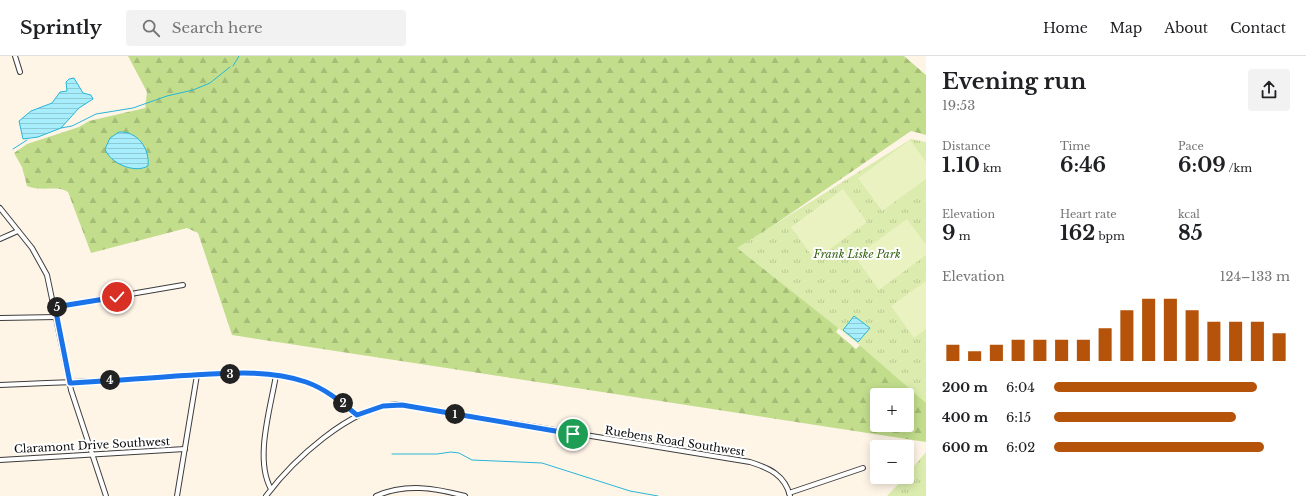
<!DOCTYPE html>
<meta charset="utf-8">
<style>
:root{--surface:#fff;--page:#f2f2f2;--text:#202124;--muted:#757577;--line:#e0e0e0;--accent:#b45309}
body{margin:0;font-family:"Libre Baskerville",serif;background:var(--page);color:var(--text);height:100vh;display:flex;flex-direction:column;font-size:15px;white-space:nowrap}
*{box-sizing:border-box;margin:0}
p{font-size:13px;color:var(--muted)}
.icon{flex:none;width:22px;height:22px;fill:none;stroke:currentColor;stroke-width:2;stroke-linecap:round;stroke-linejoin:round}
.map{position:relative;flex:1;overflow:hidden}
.details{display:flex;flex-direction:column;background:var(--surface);width:380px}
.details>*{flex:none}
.buttons{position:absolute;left:870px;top:332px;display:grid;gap:8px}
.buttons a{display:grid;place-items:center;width:44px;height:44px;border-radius:4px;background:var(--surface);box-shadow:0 2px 10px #0003;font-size:20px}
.pin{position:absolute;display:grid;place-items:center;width:34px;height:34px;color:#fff;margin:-17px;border:2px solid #fff;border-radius:50%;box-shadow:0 1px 4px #0007}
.km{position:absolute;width:20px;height:20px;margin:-10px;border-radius:50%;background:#222;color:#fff;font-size:11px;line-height:20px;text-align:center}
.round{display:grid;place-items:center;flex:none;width:42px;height:42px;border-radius:4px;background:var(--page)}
.head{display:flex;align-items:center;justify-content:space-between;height:68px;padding:0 16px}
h1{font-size:22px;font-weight:700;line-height:30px}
.metrics{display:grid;grid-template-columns:repeat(3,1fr);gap:6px;height:68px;padding:4px 16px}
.metrics div{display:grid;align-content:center}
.metrics b{font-size:20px;font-weight:700}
.metrics small{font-size:11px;font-weight:400}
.metrics p{font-size:11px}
.chart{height:112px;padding:8px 16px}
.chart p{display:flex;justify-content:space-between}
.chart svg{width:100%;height:72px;margin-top:4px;stroke:var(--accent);stroke-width:6}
ul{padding:0 16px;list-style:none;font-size:13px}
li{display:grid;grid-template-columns:64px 48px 1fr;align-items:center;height:30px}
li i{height:10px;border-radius:5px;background:var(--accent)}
header{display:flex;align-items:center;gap:24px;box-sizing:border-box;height:56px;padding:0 20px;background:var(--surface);border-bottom:1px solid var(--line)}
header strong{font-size:19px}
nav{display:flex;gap:22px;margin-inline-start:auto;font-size:14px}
.search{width:280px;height:36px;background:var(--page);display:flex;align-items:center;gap:10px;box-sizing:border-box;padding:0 14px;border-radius:4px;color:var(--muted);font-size:15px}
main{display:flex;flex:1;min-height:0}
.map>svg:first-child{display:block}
.forest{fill:url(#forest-firs);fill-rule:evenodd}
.park{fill:url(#park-tufts)}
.pitch{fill:#ebf2c1}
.water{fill:url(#water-rules);stroke:#28b6d8}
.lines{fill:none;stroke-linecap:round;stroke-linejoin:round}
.stream{stroke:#28b6d8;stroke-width:1}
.minor-casing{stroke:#3d3d3d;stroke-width:6}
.minor{stroke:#fff;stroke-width:4}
.route-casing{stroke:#fff;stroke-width:8}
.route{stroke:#1a73e8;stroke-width:5}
.labels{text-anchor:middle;stroke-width:4;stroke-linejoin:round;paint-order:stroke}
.park-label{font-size:11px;font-style:italic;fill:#376517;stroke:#fff}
.street-label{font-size:11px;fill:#0a0a0a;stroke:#fff}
</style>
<header>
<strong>Sprintly</strong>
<div class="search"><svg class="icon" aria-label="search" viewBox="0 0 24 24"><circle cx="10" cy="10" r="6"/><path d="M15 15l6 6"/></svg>Search here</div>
<nav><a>Home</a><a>Map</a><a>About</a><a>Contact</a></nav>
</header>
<main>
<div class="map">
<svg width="926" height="440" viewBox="0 0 926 440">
<defs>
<pattern id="forest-firs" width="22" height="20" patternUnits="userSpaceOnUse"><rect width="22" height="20" fill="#c2de8c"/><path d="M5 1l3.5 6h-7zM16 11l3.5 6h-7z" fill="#a5bd77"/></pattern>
<pattern id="park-tufts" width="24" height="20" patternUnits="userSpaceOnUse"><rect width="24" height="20" fill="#dbecae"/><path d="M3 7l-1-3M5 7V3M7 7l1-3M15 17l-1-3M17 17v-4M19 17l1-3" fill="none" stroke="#bbc994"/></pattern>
<pattern id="water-rules" width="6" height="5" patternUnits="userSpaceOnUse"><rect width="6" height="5" fill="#a7edfb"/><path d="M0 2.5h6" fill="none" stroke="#8ecad6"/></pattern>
</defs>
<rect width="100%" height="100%" fill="#fff5e7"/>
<path class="forest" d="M128 0H904L926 19V79L911 75 759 179 851 254 836 276 856 293 873 276 926 314V386L232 279 198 177 187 172 91 197 68 136C57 129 42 136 27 130L22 111 14 97 27 88 79 71 89 65 145 52 147 36ZM877 339H907V369H877Z"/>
<g class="park">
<path d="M911 83 926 86V347L857 287 737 192Z"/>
<path d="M926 396V440H887L905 421H907V418Z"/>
</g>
<g class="pitch">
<path d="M910 84 926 106V123L882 155 858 122Z"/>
<path d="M843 133 867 166 815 204 791 171Z"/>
<path d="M907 163 926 189V199L879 234 855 201Z"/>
<path d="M926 225V273L914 282 891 250Z"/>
</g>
<g class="water">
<path d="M74 22 83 37 91 39 93 43 79 52 61 72 38 81 23 83 19 65 31 55 52 47 60 36 67 35 66 26 69 23Z"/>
<path d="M119 76C137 75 150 92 148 110 134 118 110 107 105 93L110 82Z"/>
<path d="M854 260 870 272 858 286 843 274Z"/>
</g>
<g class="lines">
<g class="stream">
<path d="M233 10 239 0"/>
<path d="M61 72 72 70 96 58 133 52 167 40 193 34 210 27 230 11"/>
<path d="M13 93 27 84"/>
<path d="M392 398H437L451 396 459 397 472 404 542 407 630 435 658 440"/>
</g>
<g class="minor-casing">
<g id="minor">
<path d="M15 0 20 16"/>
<path d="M0 152 32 192 47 219 71 334 106 440"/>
<path d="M0 183 18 175"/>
<path d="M55 251 183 229"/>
<path d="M0 262 57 261"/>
<path d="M0 329C51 327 101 325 152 322 202 319 258 310 306 326 326 333 341 346 357 359"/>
<path d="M0 404 185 393"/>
<path d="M271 433C254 403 271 351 276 319"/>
<path d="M789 437 863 412"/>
<path d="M177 440 197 319"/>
<path d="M266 440C293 404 349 352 396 348L750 406C769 412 785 419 790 440"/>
<path d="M376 440C406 427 435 432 465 440"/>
</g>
</g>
<use href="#minor" class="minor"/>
</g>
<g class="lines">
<g class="route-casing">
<path id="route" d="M117 241 55 251 70 327C105 325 141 323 176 320 219 318 265 312 306 326 326 333 341 346 357 359L383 350 402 349 573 378"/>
</g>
<use href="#route" class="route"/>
</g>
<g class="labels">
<g class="park-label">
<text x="857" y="202">Frank Liske Park</text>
</g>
<g class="street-label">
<text transform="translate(675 385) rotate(9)" y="4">Ruebens Road Southwest</text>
<text transform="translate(92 389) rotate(-3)" y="4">Claramont Drive Southwest</text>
</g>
</g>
</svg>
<div class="buttons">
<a>+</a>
<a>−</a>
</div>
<div class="pin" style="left:573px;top:378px;background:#1e9e55"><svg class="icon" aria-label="arrive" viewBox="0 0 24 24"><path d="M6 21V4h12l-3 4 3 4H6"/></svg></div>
<div class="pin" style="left:117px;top:241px;background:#d93025"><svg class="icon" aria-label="check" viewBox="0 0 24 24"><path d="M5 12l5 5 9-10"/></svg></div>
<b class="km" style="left:455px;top:358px">1</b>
<b class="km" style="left:343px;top:347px">2</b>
<b class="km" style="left:230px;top:318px">3</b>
<b class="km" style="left:110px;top:324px">4</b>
<b class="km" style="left:57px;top:251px">5</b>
</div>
<section class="details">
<div class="head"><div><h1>Evening run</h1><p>19:53</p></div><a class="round"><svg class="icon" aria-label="share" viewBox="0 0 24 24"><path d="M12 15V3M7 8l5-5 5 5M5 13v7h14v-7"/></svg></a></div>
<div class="metrics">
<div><p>Distance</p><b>1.10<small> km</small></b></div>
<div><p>Time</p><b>6:46</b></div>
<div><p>Pace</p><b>6:09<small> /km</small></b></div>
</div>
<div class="metrics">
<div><p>Elevation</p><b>9<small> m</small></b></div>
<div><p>Heart rate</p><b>162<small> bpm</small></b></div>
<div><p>kcal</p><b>85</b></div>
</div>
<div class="chart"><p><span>Elevation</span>124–133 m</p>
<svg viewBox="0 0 160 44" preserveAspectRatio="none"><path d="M5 44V34M15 44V38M25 44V34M35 44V31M45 44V31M55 44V31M65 44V31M75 44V24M85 44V13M95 44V6M105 44V6M115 44V13M125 44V20M135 44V20M145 44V20M155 44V27"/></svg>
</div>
<ul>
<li><b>200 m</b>6:04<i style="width:86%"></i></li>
<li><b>400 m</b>6:15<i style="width:77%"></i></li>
<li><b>600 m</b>6:02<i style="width:89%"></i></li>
</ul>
</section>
</main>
